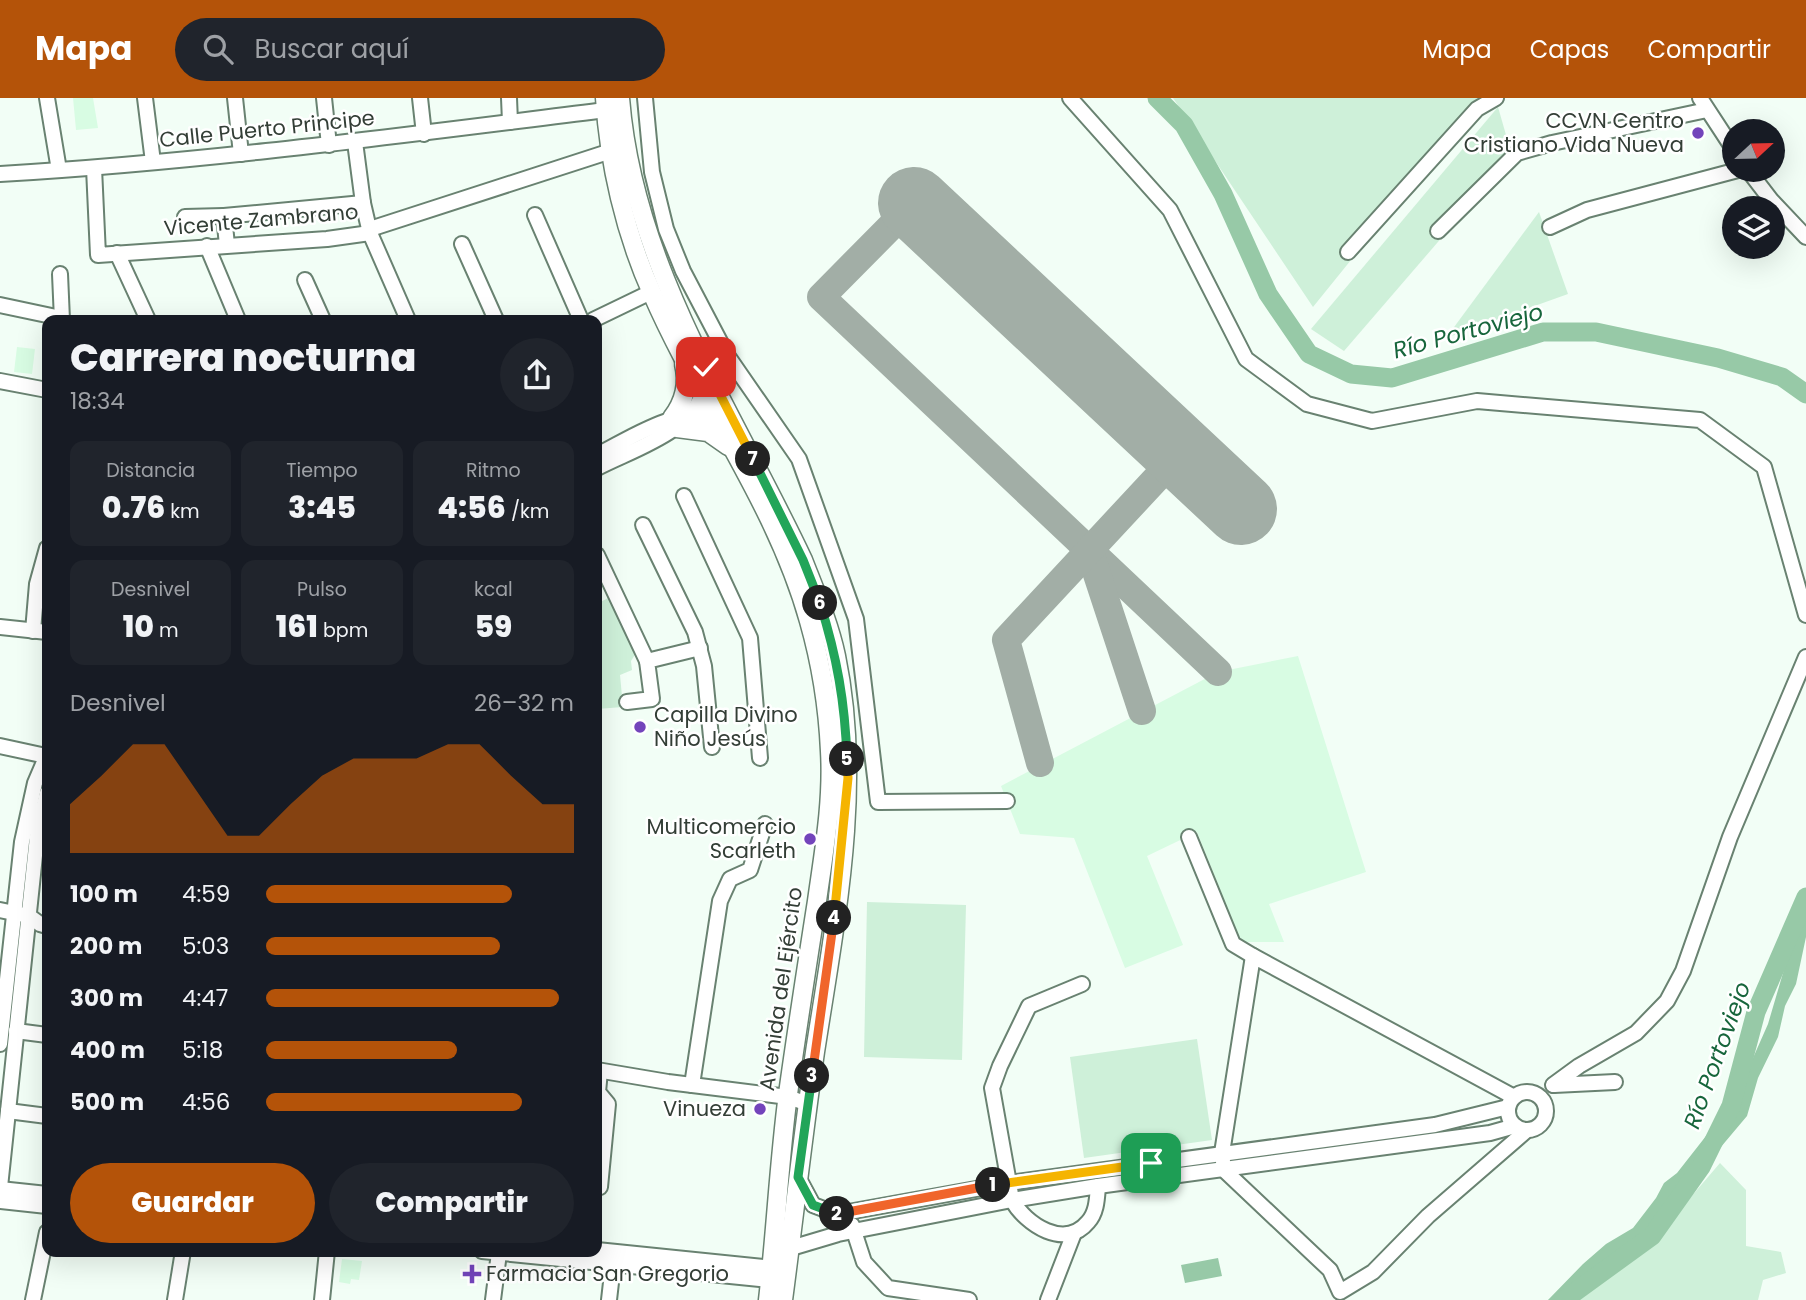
<!DOCTYPE html>
<html lang="es">
<meta charset="utf-8">
<style>
:root{--surface:#171b24;--page:#20242c;--text:#f1f3f6;--muted:#9ea1a6;--accent:#b45309}
body{margin:0;font-family:Poppins,sans-serif;background:var(--page);color:var(--text);height:100vh;display:flex;flex-direction:column;font-size:26px;white-space:nowrap}
*{box-sizing:border-box;margin:0}
p{font-size:23px;color:var(--muted)}
.icon{flex:none;width:38px;height:38px;fill:none;stroke:currentColor;stroke-width:2;stroke-linecap:round;stroke-linejoin:round}
.map{position:relative;flex:1;overflow:hidden}
.side{position:absolute;left:42px;top:217px;width:560px;height:942px;display:flex;flex-direction:column;background:var(--surface);border-radius:14px;box-shadow:0 7px 28px #0002}
.side>*{flex:none}
.needle{width:46px;rotate:68deg}
.fabs{position:absolute;left:1722px;top:21px;display:grid;gap:14px}
.fabs a{display:grid;place-items:center;width:63px;height:63px;border-radius:50%;background:var(--surface);box-shadow:0 7px 28px #0002;font-size:35px}
.pin{position:absolute;display:grid;place-items:center;width:60px;height:60px;color:#fff;margin:-30px;border-radius:14px;box-shadow:0 4px 10px #0006}
.km{position:absolute;width:35px;height:35px;margin:-18px;border-radius:50%;background:#222;color:#fff;font-size:19px;line-height:35px;text-align:center}
.round{display:grid;place-items:center;flex:none;width:74px;height:74px;border-radius:37px;background:var(--page)}
.head{display:flex;align-items:center;justify-content:space-between;height:119px;padding:0 28px}
h1{font-size:38px;font-weight:800;line-height:52px}
.metrics{display:grid;grid-template-columns:repeat(3,1fr);gap:10px;height:119px;padding:7px 28px}
.metrics div{display:grid;align-content:center;border-radius:14px;background:var(--page);text-align:center}
.metrics b{font-size:30px;font-weight:800}
.metrics small{font-size:19px;font-weight:400}
.metrics p{font-size:19px}
.chart{height:196px;padding:14px 28px}
.chart p{display:flex;justify-content:space-between}
.chart svg{width:100%;height:126px;margin-top:7px;fill:var(--accent);opacity:.7}
.cta{display:flex;gap:14px;margin-top:auto;padding:14px 28px}
.cta a{flex:1;height:80px;border-radius:42px;background:var(--accent);color:#fff;font-size:28px;font-weight:800;line-height:80px;text-align:center}
.cta a+a{background:var(--page);color:var(--text)}
ul{padding:0 28px;list-style:none;font-size:23px}
li{display:grid;grid-template-columns:112px 84px 1fr;align-items:center;height:52px}
li i{height:18px;border-radius:9px;background:var(--accent)}
header{display:flex;align-items:center;gap:42px;box-sizing:border-box;height:98px;padding:0 35px;background:var(--accent);color:#fff}
header strong{font-size:33px}
nav{display:flex;gap:38px;margin-inline-start:auto;font-size:24px}
.search{width:490px;height:63px;background:var(--page);display:flex;align-items:center;gap:18px;box-sizing:border-box;padding:0 24px;border-radius:38px;color:var(--muted);font-size:26px}
.map>svg:first-child{display:block}
.built{fill:#d8fce3}
.green{fill:#cef0d9}
.water{fill:#97c9a7}
.lines{fill:none;stroke-linecap:round;stroke-linejoin:round}
.river{stroke:#97c9a7;stroke-width:19}
.taxiway{stroke:#a2aea6;stroke-width:28}
.runway{stroke:#a2aea6;stroke-width:72}
.minor-casing{stroke:#698271;stroke-width:18}
.major-casing{stroke:#698271;stroke-width:21}
.minor{stroke:#fff;stroke-width:14}
.major{stroke:#fff;stroke-width:18}
.split-1-casing{stroke:#fff;stroke-width:14}
.split-2-casing{stroke:#fff;stroke-width:14}
.split-3-casing{stroke:#fff;stroke-width:14}
.split-4-casing{stroke:#fff;stroke-width:14}
.split-5-casing{stroke:#fff;stroke-width:14}
.split-6-casing{stroke:#fff;stroke-width:14}
.split-7-casing{stroke:#fff;stroke-width:14}
.split-8-casing{stroke:#fff;stroke-width:14}
.split-1{stroke:#f5b400;stroke-width:9}
.split-2{stroke:#f0652b;stroke-width:9}
.split-3{stroke:#22a559;stroke-width:9}
.split-4{stroke:#f0652b;stroke-width:9}
.split-5{stroke:#f5b400;stroke-width:9}
.split-6{stroke:#22a559;stroke-width:9}
.split-7{stroke:#22a559;stroke-width:9}
.split-8{stroke:#f5b400;stroke-width:9}
.poi-dot{fill:#7344bb;stroke:#fff;stroke-width:2.5}
.labels{text-anchor:middle;stroke-width:5;stroke-linejoin:round;paint-order:stroke}
.poi-label{font-size:21px;fill:#333e36;stroke:#fff;text-anchor:end}
.street-label{font-size:21px;fill:#333e36;stroke:#fff}
.water-label{font-size:23px;font-style:italic;fill:#17663c;stroke:#fff}
</style>
<header>
<strong>Mapa</strong>
<div class="search"><svg class="icon" aria-label="search" viewBox="0 0 24 24"><circle cx="10" cy="10" r="6"/><path d="M15 15l6 6"/></svg>Buscar aquí</div>
<nav><a>Mapa</a><a>Capas</a><a>Compartir</a></nav>
</header>
<div class="map">
<svg width="1806" height="1202" viewBox="0 0 1806 1202">
<rect width="100%" height="100%" fill="#f2fef6"/>
<g class="built">
<path d="M73 0H93L98 30 76 32Z"/>
<path d="M17 249 35 251 32 276 14 274Z"/>
<path d="M1298 558 1366 774 1269 806 1284 844H1241L1197 734 1147 758 1183 847 1125 870 1074 740 1020 736 1001 688 1218 574Z"/>
<path d="M342 1161 362 1163 359 1182 351 1181 350 1186 339 1184Z"/>
</g>
<g class="green">
<path d="M1173 0H1489L1469 16 1313 209Z"/>
<path d="M1498 9 1512 58 1344 253 1311 231Z"/>
<path d="M1539 114 1568 196 1446 240Z"/>
<path d="M608 500 636 555 631 563 632 572 620 577 623 609 597 611V506Z"/>
<path d="M867 804 966 807 962 962 864 959Z"/>
<path d="M1197 941 1212 1042 1084 1060 1070 959Z"/>
<path d="M1720 1065 1746 1092V1148L1781 1154 1786 1175 1763 1182 1758 1202H1579L1601 1183 1630 1164 1672 1121Z"/>
</g>
<g class="water">
<path d="M1806 809V839L1796 886 1785 908 1778 939 1758 980 1747 1018 1715 1056 1697 1068 1641 1140 1619 1155 1614 1170 1584 1184 1565 1202H1548L1583 1166 1606 1146 1633 1130 1656 1100 1664 1085 1677 1075 1706 1038 1712 1034 1733 1010 1744 993 1749 969 1768 926 1793 841Z"/>
<path d="M1218 1160 1222 1178 1185 1185 1181 1167Z"/>
</g>
<g class="lines">
<g class="river">
<path d="M1157 0 1184 27 1223 96 1268 196 1309 256 1351 276 1392 280 1543 234H1596L1718 260 1782 279 1806 296"/>
<path d="M1564 1202 1652 1138 1701 1069 1731 1008 1756 914 1806 799"/>
</g>
<g class="taxiway">
<path d="M914 105 821 199 1218 574"/>
<path d="M1090 455 1142 613"/>
<path d="M1040 665 1006 542 1180 355"/>
</g>
<path class="runway" d="M914 105 1241 411"/>
<g class="minor-casing">
<g id="minor">
<path d="M47 0 59 72"/>
<path d="M145 0 153 64"/>
<path d="M235 0 241 56"/>
<path d="M324 0 329 47"/>
<path d="M420 0 424 36"/>
<path d="M509 0 510 24"/>
<path d="M645 0 652 74 666 131 683 173 727 257 799 361 856 521 878 704 1007 703"/>
<path d="M1070 0 1170 112 1246 261 1307 306 1372 323 1477 303 1700 322 1764 369 1806 517"/>
<path d="M1700 0 1734 52"/>
<path d="M355 44 363 105 370 135 408 222"/>
<path d="M94 70 98 157 327 141 370 135V131L611 53H618"/>
<path d="M1748 72 1771 102 1806 139"/>
<path d="M0 76C203 64 404 37 606 12H614"/>
<path d="M535 117 581 222"/>
<path d="M185 119 224 118"/>
<path d="M1550 129 1587 112 1738 72"/>
<path d="M1438 133 1517 55 1552 45 1707 12"/>
<path d="M462 146 496 222"/>
<path d="M227 147 224 118 363 105"/>
<path d="M207 148 238 222"/>
<path d="M1348 154 1477 11 1496 0"/>
<path d="M117 155 148 222"/>
<path d="M60 176 62 222"/>
<path d="M305 182 323 222"/>
<path d="M0 207 61 220"/>
<path d="M593 222 651 194"/>
<path d="M0 283 47 292"/>
<path d="M597 357C630 341 688 300 723 326"/>
<path d="M597 370C633 351 694 334 704 290"/>
<path d="M684 398 750 540 760 660"/>
<path d="M643 427 695 534 704 568 712 649"/>
<path d="M597 457 647 563"/>
<path d="M0 529 47 534"/>
<path d="M33 533 37 486 47 450"/>
<path d="M627 604 652 601 647 563 700 550"/>
<path d="M0 648 46 658"/>
<path d="M1189 739 1233 846 1253 858"/>
<path d="M0 812 29 818 40 826 47 828"/>
<path d="M1082 886 1029 908 1000 968 992 990 1012 1102C1026 1127 1065 1152 1088 1124 1097 1114 1097 1100 1098 1088"/>
<path d="M16 933 47 937"/>
<path d="M0 946 22 744 35 685 47 657"/>
<path d="M597 972 668 984 788 999 808 1006"/>
<path d="M692 987 720 803 730 781 750 772 765 726"/>
<path d="M1553 987 1579 968 1636 935 1667 903 1683 873 1730 739 1806 559"/>
<path d="M1554 987 1615 984"/>
<circle cx="1527" cy="1013" r="19"/>
<path d="M1514 999 1253 858 1222 1055 1224 1072 1330 1172 1340 1194 1373 1174 1428 1118 1526 1033"/>
<path d="M8 1013 47 1018"/>
<path d="M798 1079 813 1107 837 1116 1009 1085 1435 1027 1508 1009"/>
<path d="M0 1089 38 729 47 695"/>
<path d="M600 1089 608 1006 598 994 600 973"/>
<path d="M0 1091 47 1096"/>
<path d="M0 1103 47 1108"/>
<path d="M852 1127 864 1164 888 1190 969 1202"/>
<path d="M791 1150 838 1136 1012 1102 1098 1088 1490 1035 1515 1028"/>
<path d="M597 1152 782 1171"/>
<path d="M482 1153 780 1183"/>
<path d="M33 1202 47 1134"/>
<path d="M175 1202 183 1153"/>
<path d="M322 1202 327 1153"/>
<path d="M493 1202 499 1155"/>
<path d="M609 1202 614 1158"/>
<path d="M1048 1202 1074 1135"/>
</g>
</g>
<g class="major-casing">
<g id="major">
<path d="M605 0C609 65 625 135 652 195 700 306 776 405 809 523 821 565 828 609 830 653 833 703 824 753 817 803 807 867 797 931 788 996 779 1064 776 1133 768 1202"/>
<path d="M620 0C633 169 733 313 803 462 815 493 829 525 836 558 863 688 835 824 815 954 803 1037 794 1119 783 1202"/>
<path d="M672 320C685 303 689 286 684 266"/>
<path d="M677 330 708 334 728 348"/>
</g>
</g>
<use href="#minor" class="minor"/>
<use href="#major" class="major"/>
</g>
<g class="lines">
<g class="split-1-casing">
<path id="split-1" d="M993 1087 1151 1065"/>
</g>
<g class="split-2-casing">
<path id="split-2" d="M837 1116 993 1087"/>
</g>
<g class="split-3-casing">
<path id="split-3" d="M812 978 798 1079 813 1107 837 1116"/>
</g>
<g class="split-4-casing">
<path id="split-4" d="M812 978 834 820"/>
</g>
<g class="split-5-casing">
<path id="split-5" d="M834 820 848 680 847 661"/>
</g>
<g class="split-6-casing">
<path id="split-6" d="M820 505C837 559 845 604 847 661"/>
</g>
<g class="split-7-casing">
<path id="split-7" d="M753 361 803 462 820 505"/>
</g>
<g class="split-8-casing">
<path id="split-8" d="M706 269 753 361"/>
</g>
<use href="#split-1" class="split-1"/>
<use href="#split-2" class="split-2"/>
<use href="#split-3" class="split-3"/>
<use href="#split-4" class="split-4"/>
<use href="#split-5" class="split-5"/>
<use href="#split-6" class="split-6"/>
<use href="#split-7" class="split-7"/>
<use href="#split-8" class="split-8"/>
</g>
<g class="poi-dot">
<circle cx="1698" cy="35" r="7"/>
<circle cx="640" cy="629" r="7"/>
<circle cx="810" cy="741" r="7"/>
<circle cx="760" cy="1011" r="7"/>
<path d="M468.5 1165.5h7v7h7v7h-7v7h-7v-7h-7v-7h7z"/>
</g>
<g class="labels">
<g class="poi-label">
<text x="1684" y="30">CCVN Centro<tspan x="1684" dy="24">Cristiano Vida Nueva</tspan></text>
<text x="654" y="624" text-anchor="start">Capilla Divino<tspan x="654" dy="24">Niño Jesús</tspan></text>
<text x="796" y="736">Multicomercio<tspan x="796" dy="24">Scarleth</tspan></text>
<text x="746" y="1018">Vinueza</text>
<text x="486" y="1183" text-anchor="start">Farmacia San Gregorio</text>
</g>
<g class="street-label">
<text transform="translate(267 31) rotate(-6)" y="7">Calle Puerto Principe</text>
<text transform="translate(261 122) rotate(-5)" y="7">Vicente Zambrano</text>
<text transform="translate(781 891) rotate(-82)" y="7">Avenida del Ejército</text>
</g>
<g class="water-label">
<text transform="translate(1468 233) rotate(-15)" y="8">Río Portoviejo</text>
<text transform="translate(1717 957) rotate(-70)" y="8">Río Portoviejo</text>
</g>
</g>
</svg>
<div class="fabs">
<a><svg class="needle" viewBox="-14 -14 28 28"><path d="M0-13l5 13h-10z" fill="#e53935"/><path d="M0 13l5-13h-10z" fill="#9ea1a6"/></svg></a>
<a><svg class="icon" aria-label="layers" viewBox="0 0 24 24"><path d="M12 4l9 5-9 5-9-5zM3 14l9 5 9-5"/></svg></a>
</div>
<div class="pin" style="left:1151px;top:1065px;background:#1e9e55"><svg class="icon" aria-label="arrive" viewBox="0 0 24 24"><path d="M6 21V4h12l-3 4 3 4H6"/></svg></div>
<div class="pin" style="left:706px;top:269px;background:#d93025"><svg class="icon" aria-label="check" viewBox="0 0 24 24"><path d="M5 12l5 5 9-10"/></svg></div>
<b class="km" style="left:993px;top:1087px">1</b>
<b class="km" style="left:837px;top:1116px">2</b>
<b class="km" style="left:812px;top:978px">3</b>
<b class="km" style="left:834px;top:820px">4</b>
<b class="km" style="left:847px;top:661px">5</b>
<b class="km" style="left:820px;top:505px">6</b>
<b class="km" style="left:753px;top:361px">7</b>
<section class="side">
<div class="head"><div><h1>Carrera nocturna</h1><p>18:34</p></div><a class="round"><svg class="icon" aria-label="share" viewBox="0 0 24 24"><path d="M12 15V3M7 8l5-5 5 5M5 13v7h14v-7"/></svg></a></div>
<div class="metrics">
<div><p>Distancia</p><b>0.76<small> km</small></b></div>
<div><p>Tiempo</p><b>3:45</b></div>
<div><p>Ritmo</p><b>4:56<small> /km</small></b></div>
</div>
<div class="metrics">
<div><p>Desnivel</p><b>10<small> m</small></b></div>
<div><p>Pulso</p><b>161<small> bpm</small></b></div>
<div><p>kcal</p><b>59</b></div>
</div>
<div class="chart"><p><span>Desnivel</span>26–32 m</p>
<svg viewBox="0 0 160 44" preserveAspectRatio="none"><path d="M0 44V27L10 17L20 6L30 6L40 22L50 38L60 38L70 27L80 17L90 11L100 11L110 11L120 6L130 6L140 17L150 27L160 27V44z"/></svg>
</div>
<ul>
<li><b>100 m</b>4:59<i style="width:80%"></i></li>
<li><b>200 m</b>5:03<i style="width:76%"></i></li>
<li><b>300 m</b>4:47<i style="width:95%"></i></li>
<li><b>400 m</b>5:18<i style="width:62%"></i></li>
<li><b>500 m</b>4:56<i style="width:83%"></i></li>
</ul>
<div class="cta"><a>Guardar</a><a>Compartir</a></div>
</section>
</div>
